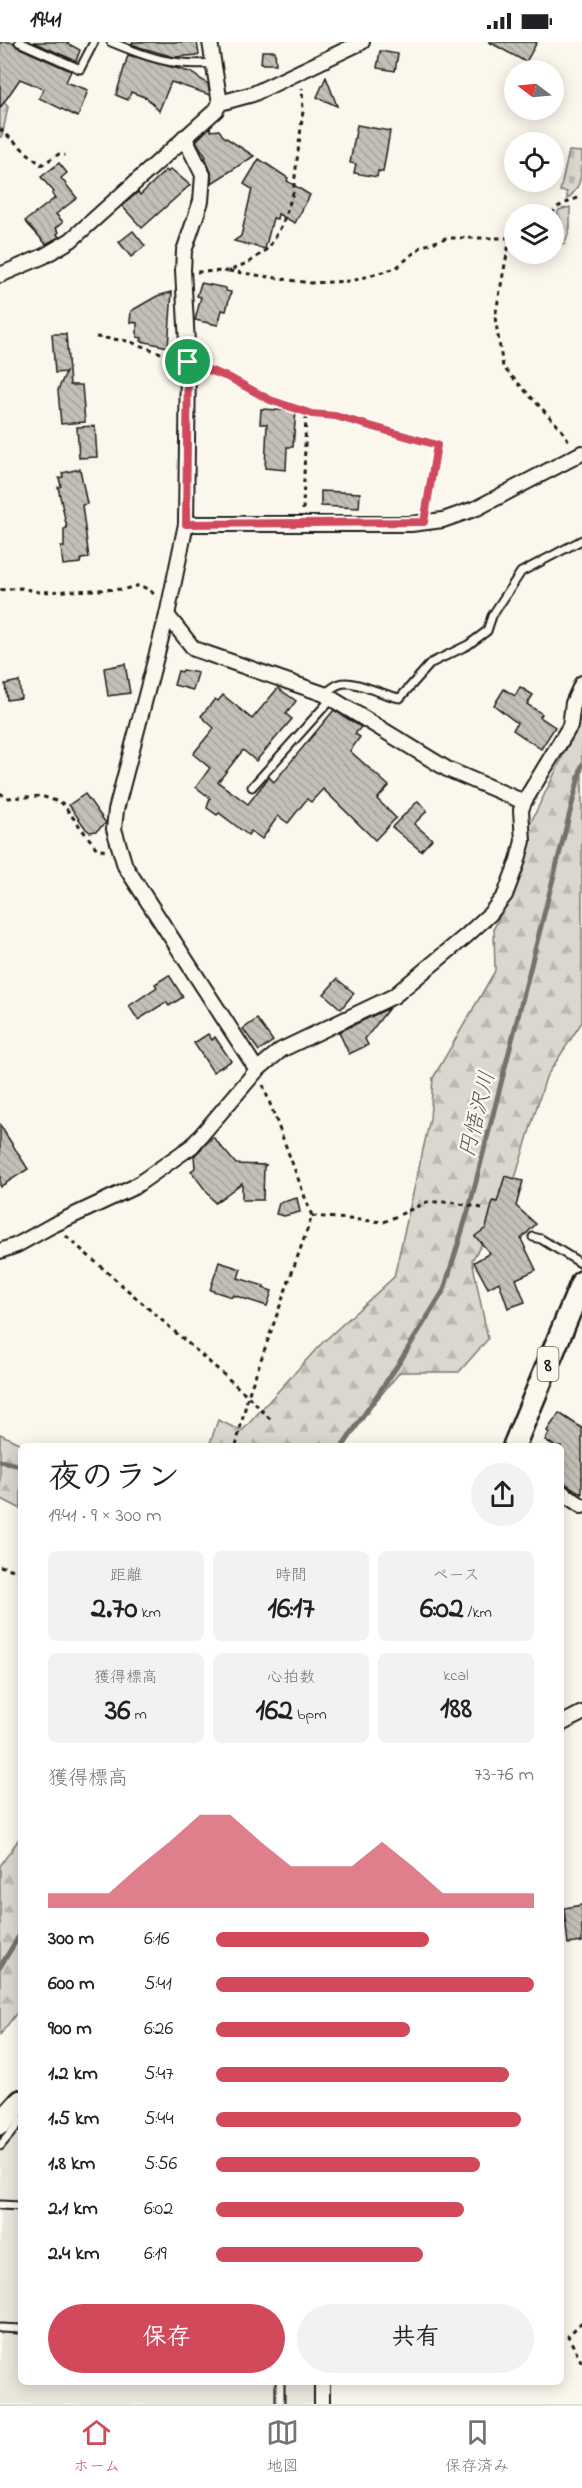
<!DOCTYPE html>
<html lang="ja">
<meta charset="utf-8">
<style>
:root{--surface:#fff;--page:#f2f2f2;--text:#202124;--muted:#757577;--line:#e0e0e0;--accent:#d1495b}
body{margin:0;font-family:"Indie Flower","Klee One",sans-serif;background:var(--page);color:var(--text);height:100vh;display:flex;flex-direction:column;font-size:22px;white-space:nowrap}
*{box-sizing:border-box;margin:0}
p{font-size:20px;color:var(--muted)}
.icon{flex:none;width:33px;height:33px;fill:none;stroke:currentColor;stroke-width:2;stroke-linecap:round;stroke-linejoin:round}
.map{position:relative;flex:1;overflow:hidden}
.sheet{position:absolute;left:18px;top:1401px;width:546px;height:942px;display:flex;flex-direction:column;background:var(--surface);border-radius:9px;box-shadow:0 3px 15px #0003}
.sheet>*{flex:none}
.needle{width:39px;rotate:286deg}
.tools{position:absolute;left:504px;top:18px;display:grid;gap:12px}
.tools a{display:grid;place-items:center;width:60px;height:60px;border-radius:50%;background:var(--surface);box-shadow:0 3px 15px #0003;font-size:30px}
.pin{position:absolute;display:grid;place-items:center;width:51px;height:51px;color:#fff;margin:-26px;border:3px solid #fff;border-radius:50%;box-shadow:0 2px 6px #0007}
.round{display:grid;place-items:center;flex:none;width:63px;height:63px;border-radius:32px;background:var(--page)}
.headline{display:flex;align-items:center;justify-content:space-between;height:102px;padding:0 30px}
h1{font-size:33px;font-weight:700;line-height:45px}
.stats{display:grid;grid-template-columns:repeat(3,1fr);gap:9px;height:102px;padding:6px 30px}
.stats div{display:grid;align-content:center;border-radius:9px;background:var(--page);text-align:center}
.stats b{font-size:30px;font-weight:700}
.stats small{font-size:16px;font-weight:400}
.stats p{font-size:16px}
.chart{height:168px;padding:12px 30px}
.chart p{display:flex;justify-content:space-between}
.chart svg{width:100%;height:108px;margin-top:6px;fill:var(--accent);opacity:.7}
.button{display:flex;gap:12px;margin-top:auto;padding:12px 30px}
.button a{flex:1;height:69px;border-radius:36px;background:var(--accent);color:#fff;font-size:24px;font-weight:700;line-height:69px;text-align:center}
.button a+a{background:var(--page);color:var(--text)}
ul{padding:0 30px;list-style:none;font-size:20px}
li{display:grid;grid-template-columns:96px 72px 1fr;align-items:center;height:45px}
li i{height:15px;border-radius:8px;background:var(--accent)}
.status{display:flex;justify-content:space-between;align-items:center;height:42px;padding:0 30px;background:var(--surface);direction:ltr}
.status svg{height:16px;fill:currentColor}
.dock{display:flex;justify-content:space-around;align-items:center;height:84px;border-top:2px solid var(--line);background:var(--surface);font-size:16px;color:var(--muted)}
.dock a{display:grid;justify-items:center;gap:3px}
.dock .current{color:var(--accent)}
.map>svg:first-child{display:block}
.built{fill:#eae6dc}
.forest{fill:url(#forest-firs);stroke:#7b7a75;stroke-width:1.5}
.cemetery{fill:url(#cemetery-stones);stroke:#7b7a75;stroke-width:1.5}
.lines{fill:none;stroke-linecap:round;stroke-linejoin:round}
.stream{stroke:#74726e;stroke-width:5}
.building{fill:url(#building-back-hatch);stroke:#1c1c1c;stroke-width:1.5}
.lane-casing{stroke:#1c1c1c;stroke-width:11}
.street-casing{stroke:#1c1c1c;stroke-width:18}
.primary-casing{stroke:#1c1c1c;stroke-width:26}
.path{stroke:#1c1c1c;stroke-width:3;stroke-dasharray:4.5 4.5;stroke-linecap:butt}
.lane{stroke:#fbf7ec;stroke-width:7}
.street{stroke:#fbf7ec;stroke-width:14}
.primary{stroke:#fbf7ec;stroke-width:21}
.route-casing{stroke:#fff;stroke-width:12}
.route{stroke:#d1495b;stroke-width:8}
.labels{text-anchor:middle;stroke-width:5;stroke-linejoin:round;paint-order:stroke}
.shield{fill:#fbf7ec;stroke:#5f5e5a;stroke-width:1.5}
.shield-label{font-size:20px;font-weight:bold;fill:#1c1c1c}
.water-label{font-size:22px;font-style:italic;fill:#575653;stroke:#fbf7ec}
</style>
<div class="status"><b>19:41</b><svg viewBox="0 0 49 12"><path d="M0 12V9h3v3zM5 12V6h3v6zM10 12V3h3v9zM15 12V0h3v12zM26 1h20v11H26zM47 4h2v5h-2z"/></svg></div>
<div class="map">
<svg width="582" height="2362" viewBox="0 0 582 2362">
<defs>
<pattern id="forest-firs" width="22" height="20" patternUnits="userSpaceOnUse" patternTransform="scale(1.5)"><rect width="22" height="20" fill="#dad7ce"/><path d="M5 1l3.5 6h-7zM16 11l3.5 6h-7z" fill="#bab8b0"/></pattern>
<pattern id="cemetery-stones" width="16" height="16" patternUnits="userSpaceOnUse" patternTransform="scale(1.5)"><rect width="16" height="16" fill="#dad7ce"/><path d="M2 7V4a2 2 0 0 1 4 0v3zM10 15v-3a2 2 0 0 1 4 0v3z" fill="#bab8b0"/></pattern>
<pattern id="building-back-hatch" width="6" height="6" patternUnits="userSpaceOnUse" patternTransform="scale(1.5)"><rect width="6" height="6" fill="#c3c0b8"/><path d="M-1 5l2 2M0 0l6 6M5-1l2 2" fill="none" stroke="#a7a49e"/></pattern>
</defs>
<rect width="100%" height="100%" fill="#fbf7ec"/>
<filter id="ink" filterUnits="userSpaceOnUse"><feTurbulence type="fractalNoise" baseFrequency=".0167" numOctaves="2"/><feDisplacementMap in="SourceGraphic" scale="12" xChannelSelector="R" yChannelSelector="G"/><feConvolveMatrix kernelMatrix="1 2 1 2 8 2 1 2 1" color-interpolation-filters="sRGB"/></filter>
<g filter="url(#ink)">
<path class="built" d="M21 2071V2340H316V2362H0V2094Z"/>
<g class="forest">
<path d="M0 55 8 65 2 95H0Z"/>
<path d="M582 675V980L546 1035 508 1159 472 1218 488 1297 459 1330H400L352 1388 343 1404H209L218 1378 242 1389 320 1303 394 1235 430 1077 433 1036 495 929 494 886 515 842 531 780Z"/>
<path d="M0 1392 25 1404H21V1467L0 1456Z"/>
<path d="M21 1794V1965L0 1993V1824Z"/>
</g>
<g class="cemetery">
<path d="M569 109 582 110C582 131 582 146 567 157V150L560 149Z"/>
<path d="M570 165V187L565 202 554 203V179L559 168Z"/>
</g>
<g class="lines">
<g class="stream">
<path d="M343 1404 399 1321 444 1248 470 1163 582 723"/>
<path d="M0 1419 21 1424"/>
<path d="M0 1925 21 1891"/>
</g>
</g>
<g class="building">
<path d="M0 0H13L17 5 71 29 66 40 88 48 78 75 39 56 44 47 20 37 0 66Z"/>
<path d="M33 0H65L80 8 76 19Z"/>
<path d="M133 0H197L199 13 174 15 139 5 132 2Z"/>
<path d="M489 0H537L526 20Z"/>
<path d="M262 9H275L276 22H261Z"/>
<path d="M380 9 398 12 395 29 377 26Z"/>
<path d="M128 13 190 30 208 42 210 53 171 40 159 69 147 56 131 50 128 58 116 53Z"/>
<path d="M326 35 337 64 317 55Z"/>
<path d="M357 83 390 89 383 130 378 129 377 135 354 131 356 122 350 121Z"/>
<path d="M210 85 211 89 219 88 223 94 254 114 212 141 211 130 205 116 206 115 196 99Z"/>
<path d="M259 117 288 136 287 139 310 153 295 181 278 172 277 177 273 176 265 207 234 199 241 194 252 147 244 142Z"/>
<path d="M59 121 67 131 61 136 77 156 56 172 63 180 56 186 59 190 57 192 59 195 46 202 25 179 55 156 52 152 54 150 41 135Z"/>
<path d="M171 127 190 143 142 186 122 164 138 150 140 153 166 128 168 130Z"/>
<path d="M133 189 145 204 131 215 119 200Z"/>
<path d="M201 241 226 246V249L231 250 226 269 222 268 218 283 195 278 201 255 197 254Z"/>
<path d="M172 250 168 305 141 299 142 296 137 295V281L130 280 131 269 157 254Z"/>
<path d="M52 292H66L70 343H82L85 380 61 382 58 348 66 330 55 331Z"/>
<path d="M261 367 296 369 293 405H287L286 428 265 426 267 382H260Z"/>
<path d="M95 384 97 415 79 416 77 385Z"/>
<path d="M80 427 87 462 82 463 89 516 81 517 80 521 63 523 61 505H64V487L67 486 58 445 61 444 59 436 63 435 62 431Z"/>
<path d="M321 449 360 451 359 466 321 464Z"/>
<path d="M125 622 130 651 108 654 104 626Z"/>
<path d="M183 628 198 631 193 648 174 643 178 629 182 630Z"/>
<path d="M19 639 21 656 7 658 5 642Z"/>
<path d="M520 645 533 653 527 662 542 672 540 675 555 685 541 707 513 688 517 681 494 663 504 647 515 654Z"/>
<path d="M278 646 296 659 286 672 292 677 256 719 243 708 218 740 248 762 269 735 274 740 334 668 361 685 355 692 360 695 350 709 389 744 377 757 396 776 375 798 323 747 311 760 307 757 288 781 278 774 262 797 251 789 248 793 219 771 217 773 207 766 210 756 196 745 210 726 193 712 214 686 201 674 215 657 218 659 223 653 252 677Z"/>
<path d="M85 752 106 781 96 789 90 790 86 787 69 763Z"/>
<path d="M418 759 427 769 414 782 432 797 421 809 392 785Z"/>
<path d="M169 933 183 955 169 964 166 960 138 978 129 964 157 945 155 942Z"/>
<path d="M337 937 354 951 341 967 324 952Z"/>
<path d="M389 966 365 997 368 1003 349 1012 339 990Z"/>
<path d="M257 977 273 999 259 1009 243 987Z"/>
<path d="M208 992 212 998 215 995 231 1019 213 1030 194 1001Z"/>
<path d="M0 1083 28 1127 0 1145Z"/>
<path d="M213 1095 236 1122 266 1123 264 1125 263 1158H242V1141L215 1161 191 1129 195 1126 194 1114Z"/>
<path d="M505 1134 523 1139 516 1164 536 1182 521 1197 536 1228 516 1237 525 1260 508 1266 499 1240 488 1246 474 1220 490 1211 475 1194 486 1186 493 1159 497 1160Z"/>
<path d="M297 1156 300 1170 284 1174 276 1172 279 1161Z"/>
<path d="M219 1220 241 1227 238 1236 264 1244 263 1246 272 1249 267 1264 233 1253 232 1255 210 1248Z"/>
<path d="M559 1371 582 1386V1452L561 1439V1404H555L545 1398 549 1391 547 1389Z"/>
<path d="M582 1863V1900L568 1902 564 1866Z"/>
</g>
<g class="lines">
<g class="lane-casing">
<g id="lane">
<path d="M19 0 80 27 94 0"/>
<path d="M111 0C147 15 174 25 214 21"/>
<path d="M324 652C329 649 335 643 340 642 354 637 384 654 400 656L431 621 468 603 487 589 492 574 521 530 582 498"/>
<path d="M252 745 332 656"/>
<path d="M533 1195 541 1197 582 1222"/>
<path d="M0 2104 21 2079"/>
<path d="M0 2163 21 2164"/>
<path d="M0 2286 21 2287"/>
<path d="M280 2362V2340"/>
</g>
</g>
<g class="street-casing">
<g id="street">
<path d="M210 0 220 61"/>
<path d="M184 95 203 133 201 159 184 209 183 228 188 320 186 482 167 573 116 768 114 787 125 824 257 1028"/>
<path d="M0 233 44 214 71 198 216 68 220 61 253 52 362 0"/>
<path d="M186 482H411L443 478 477 466 582 411"/>
<path d="M167 573 194 607 324 652 447 727 524 760"/>
<path d="M0 1209 17 1203 53 1183 134 1145 192 1104 257 1028 281 1008 394 954 466 894 490 872 505 853 517 821 523 799 521 768 524 760 570 684 573 661 582 641"/>
<path d="M561 1450 582 1464"/>
<path d="M561 1682 582 1671"/>
<path d="M322 2362V2340"/>
</g>
</g>
<g class="primary-casing">
<g id="primary">
<path d="M514 1404 582 1240"/>
<path d="M0 2082 21 2059"/>
</g>
</g>
<g class="path">
<path d="M0 87 41 123 59 112 65 113"/>
<path d="M552 172 557 165 582 154"/>
<path d="M510 196 495 275 503 325 560 386 571 402"/>
<path d="M229 229 310 241 352 239 396 226 421 205 446 196H510L514 194"/>
<path d="M197 230 229 229 251 219 268 207 282 183 293 151 303 69 302 46"/>
<path d="M96 295 128 299 172 315"/>
<path d="M201 325 230 336 270 358 306 370 335 374 437 403 427 467"/>
<path d="M303 468 306 370"/>
<path d="M0 548 21 546 39 550 125 547 140 543 152 550 156 556"/>
<path d="M0 751 7 756 41 754 62 761 97 807 106 809"/>
<path d="M312 1174 384 1180 427 1160H450L482 1166"/>
<path d="M66 1194 248 1354 271 1378"/>
<path d="M236 1404 248 1354 312 1174 263 1043"/>
<path d="M0 1524 21 1530"/>
<path d="M582 2280 568 2294 582 2321"/>
</g>
<use href="#lane" class="lane"/>
<use href="#street" class="street"/>
<use href="#primary" class="primary"/>
</g>
</g>
<g class="lines" filter="url(#ink)">
<g class="route-casing">
<path id="route" d="M188 320 230 336 270 358 312 372 335 374 437 403 424 480 186 482Z"/>
</g>
<use href="#route" class="route"/>
</g>
<g class="labels">
<rect class="shield" x="537.5" y="1305" width="21" height="34" rx="4.5"/>
<g class="shield-label">
<text x="548" y="1329">8</text>
</g>
<g class="water-label">
<text transform="translate(476 1072) rotate(-76)" y="8">円悟沢川</text>
</g>
</g>
</svg>
<div class="tools">
<a><svg class="needle" viewBox="-14 -14 28 28"><path d="M0-13l5 13h-10z" fill="#e53935"/><path d="M0 13l5-13h-10z" fill="#757577"/></svg></a>
<a><svg class="icon" aria-label="locate" viewBox="0 0 24 24"><circle cx="12" cy="12" r="6"/><path d="M12 2v4M12 18v4M2 12h4M18 12h4"/></svg></a>
<a><svg class="icon" aria-label="layers" viewBox="0 0 24 24"><path d="M12 4l9 5-9 5-9-5zM3 14l9 5 9-5"/></svg></a>
</div>
<div class="pin" style="left:188px;top:320px;background:#1e9e55"><svg class="icon" aria-label="arrive" viewBox="0 0 24 24"><path d="M6 21V4h12l-3 4 3 4H6"/></svg></div>
<section class="sheet">
<div class="headline"><div><h1>夜のラン</h1><p>19:41 · 9 × 300 m</p></div><a class="round"><svg class="icon" aria-label="share" viewBox="0 0 24 24"><path d="M12 15V3M7 8l5-5 5 5M5 13v7h14v-7"/></svg></a></div>
<div class="stats">
<div><p>距離</p><b>2.70<small> km</small></b></div>
<div><p>時間</p><b>16:17</b></div>
<div><p>ペース</p><b>6:02<small> /km</small></b></div>
</div>
<div class="stats">
<div><p>獲得標高</p><b>36<small> m</small></b></div>
<div><p>心拍数</p><b>162<small> bpm</small></b></div>
<div><p>kcal</p><b>188</b></div>
</div>
<div class="chart"><p><span>獲得標高</span>73–76 m</p>
<svg viewBox="0 0 160 44" preserveAspectRatio="none"><path d="M0 44V38L10 38L20 38L30 27L40 17L50 6L60 6L70 17L80 27L90 27L100 27L110 17L120 27L130 38L140 38L150 38L160 38V44z"/></svg>
</div>
<ul>
<li><b>300 m</b>6:16<i style="width:67%"></i></li>
<li><b>600 m</b>5:41<i style="width:100%"></i></li>
<li><b>900 m</b>6:26<i style="width:61%"></i></li>
<li><b>1.2 km</b>5:47<i style="width:92%"></i></li>
<li><b>1.5 km</b>5:44<i style="width:96%"></i></li>
<li><b>1.8 km</b>5:56<i style="width:83%"></i></li>
<li><b>2.1 km</b>6:02<i style="width:78%"></i></li>
<li><b>2.4 km</b>6:19<i style="width:65%"></i></li>
</ul>
<div class="button"><a>保存</a><a>共有</a></div>
</section>
</div>
<nav class="dock">
<a class="current"><svg class="icon" aria-label="home" viewBox="0 0 24 24"><path d="M3 11l9-7 9 7M6 9v11h12V9"/></svg>ホーム</a>
<a><svg class="icon" aria-label="map" viewBox="0 0 24 24"><path d="M3 6l6-2 6 2 6-2v14l-6 2-6-2-6 2zM9 4v14M15 6v14"/></svg>地図</a>
<a><svg class="icon" aria-label="saved" viewBox="0 0 24 24"><path d="M7 4h10v16l-5-4-5 4z"/></svg>保存済み</a>
</nav>
